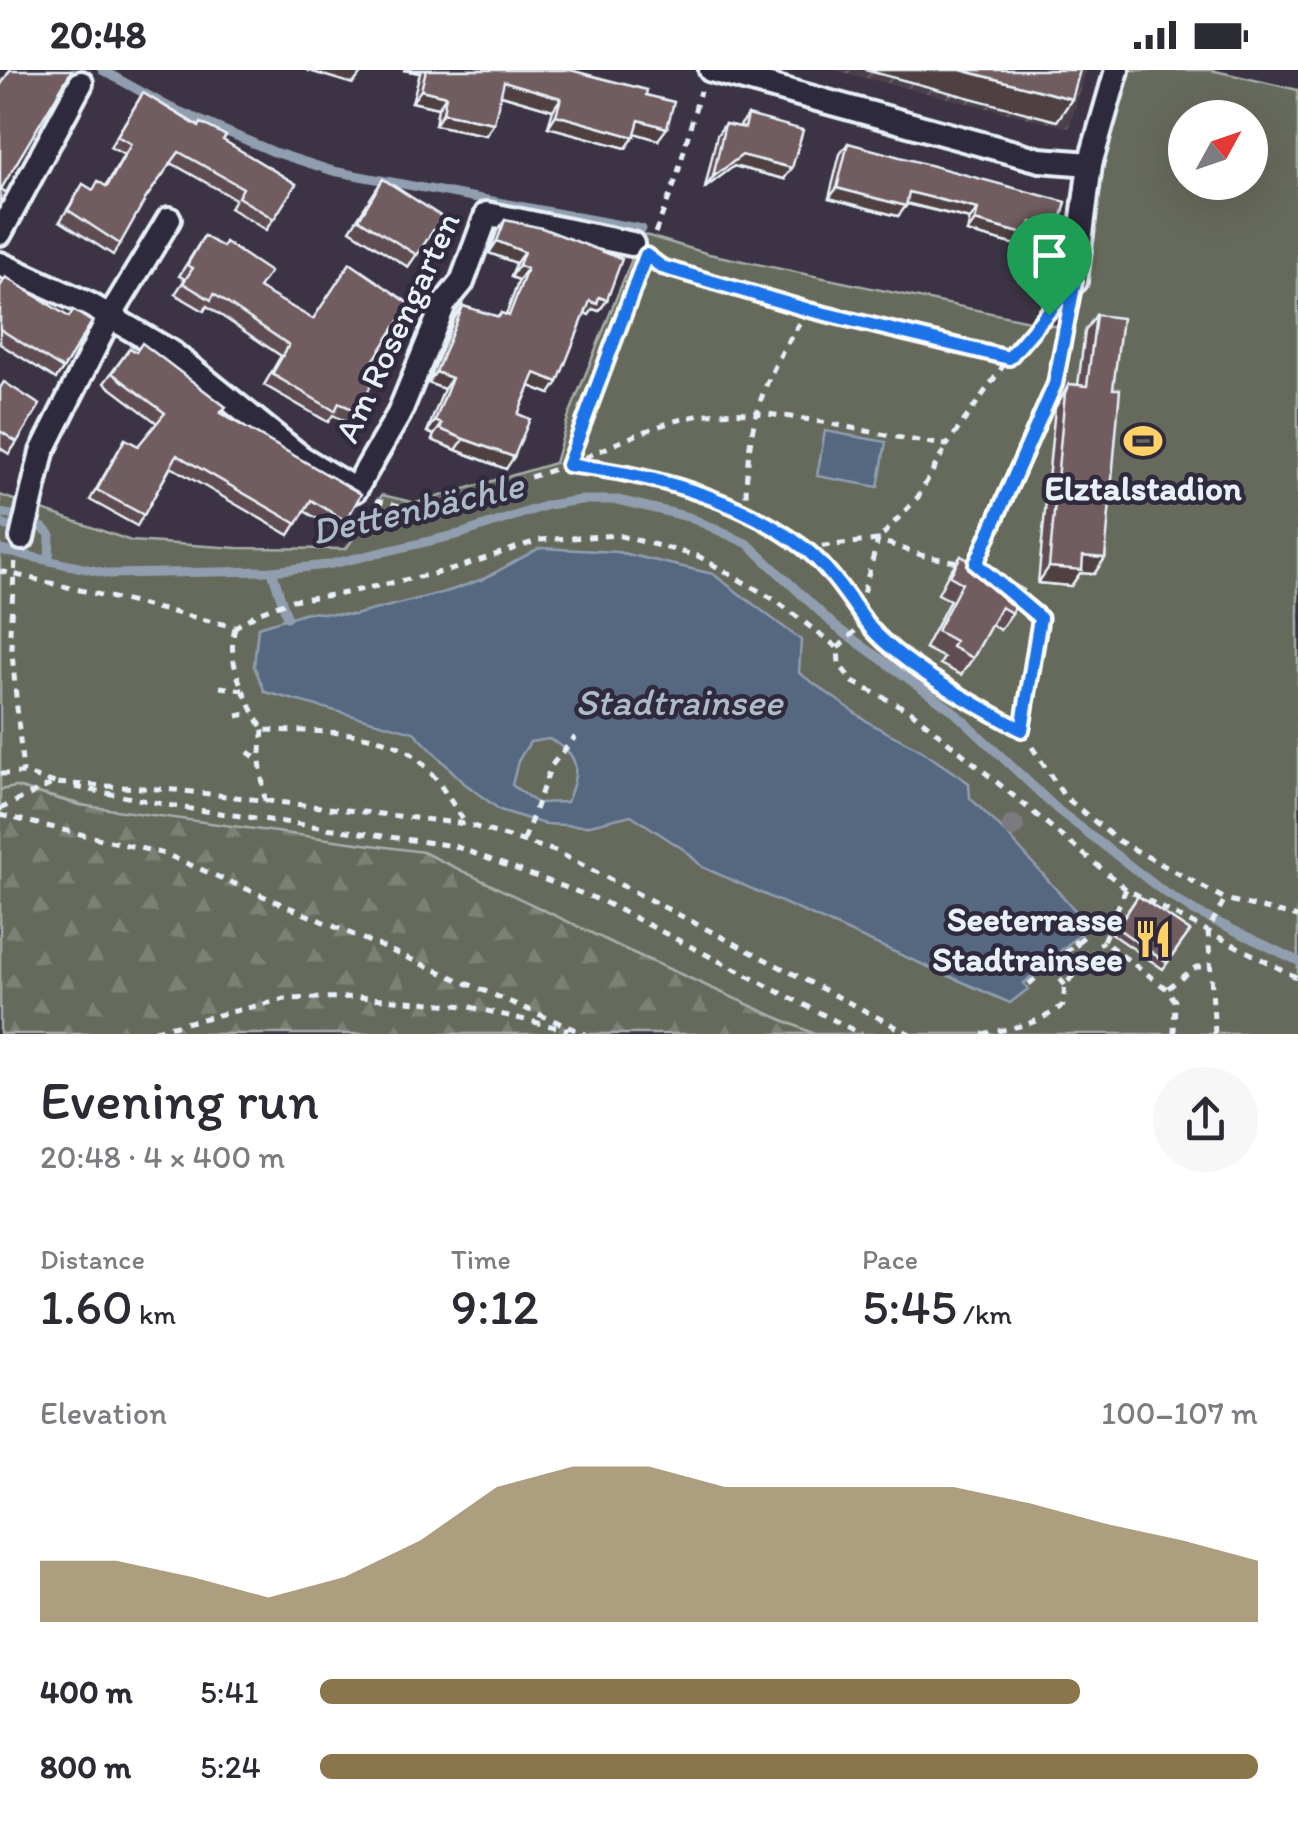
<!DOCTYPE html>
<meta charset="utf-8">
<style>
:root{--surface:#fff;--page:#f7f7f7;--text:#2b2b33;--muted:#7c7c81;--accent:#8a764a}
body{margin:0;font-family:Itim,sans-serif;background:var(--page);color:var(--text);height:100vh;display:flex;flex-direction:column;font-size:38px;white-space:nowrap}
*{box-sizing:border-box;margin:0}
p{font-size:32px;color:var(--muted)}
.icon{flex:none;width:55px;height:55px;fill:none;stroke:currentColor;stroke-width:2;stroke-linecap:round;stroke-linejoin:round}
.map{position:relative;height:964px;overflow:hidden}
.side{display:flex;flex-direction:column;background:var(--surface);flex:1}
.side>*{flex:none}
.needle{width:65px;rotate:50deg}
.tools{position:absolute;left:1168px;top:30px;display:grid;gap:20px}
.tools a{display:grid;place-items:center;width:100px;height:100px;border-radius:50%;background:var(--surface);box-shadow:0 10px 40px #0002;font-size:50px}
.pin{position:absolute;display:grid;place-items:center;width:85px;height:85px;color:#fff;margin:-102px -42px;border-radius:50% 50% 50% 0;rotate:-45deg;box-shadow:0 0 10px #0007}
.pin .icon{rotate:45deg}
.round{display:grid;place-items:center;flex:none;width:105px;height:105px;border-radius:52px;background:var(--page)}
.summary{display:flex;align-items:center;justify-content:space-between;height:170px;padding:0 40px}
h1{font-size:55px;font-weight:600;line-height:75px}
.stats{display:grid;grid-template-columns:repeat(3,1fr);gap:15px;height:170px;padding:10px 40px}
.stats div{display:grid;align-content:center}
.stats b{font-size:50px;font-weight:600}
.stats small{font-size:28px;font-weight:400}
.stats p{font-size:28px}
.chart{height:280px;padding:20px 40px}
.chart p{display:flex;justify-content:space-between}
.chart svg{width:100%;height:180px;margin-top:10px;fill:var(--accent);opacity:.7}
ul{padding:0 40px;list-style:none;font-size:32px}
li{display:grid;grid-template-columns:160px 120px 1fr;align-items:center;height:75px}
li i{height:25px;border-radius:12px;background:var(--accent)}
.status{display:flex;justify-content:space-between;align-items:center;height:70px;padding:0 50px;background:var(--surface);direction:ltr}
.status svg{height:28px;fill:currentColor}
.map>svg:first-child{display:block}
.industrial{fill:url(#industrial-furrows)}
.green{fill:#666a5c;stroke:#a7aeaa;stroke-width:2.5;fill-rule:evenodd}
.forest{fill:url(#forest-firs);stroke:#a7aeaa;stroke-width:2.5}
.water{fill:#556780;stroke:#909eb0;stroke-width:2.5;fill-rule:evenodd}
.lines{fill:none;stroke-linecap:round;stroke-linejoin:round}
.stream{stroke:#909eb0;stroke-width:9}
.service-casing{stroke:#e8f1f8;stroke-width:19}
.minor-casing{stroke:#e8f1f8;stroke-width:30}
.path{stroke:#e8f1f8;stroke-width:5;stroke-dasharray:8 8;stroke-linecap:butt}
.service{stroke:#2f2a3d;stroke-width:11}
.minor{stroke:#2f2a3d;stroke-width:22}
.tree{fill:#7b7a80}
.wall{fill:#614e52;stroke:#e8f1f8;stroke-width:2.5}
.shaded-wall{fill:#4f4042;stroke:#e8f1f8;stroke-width:2.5}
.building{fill:#715b5f;stroke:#e8f1f8;stroke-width:2.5}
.route-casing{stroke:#fff;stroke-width:20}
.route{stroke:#1a73e8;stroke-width:12}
.labels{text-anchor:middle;stroke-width:9;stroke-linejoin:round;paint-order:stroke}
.street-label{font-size:35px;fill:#e8f1f8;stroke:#2f2a3d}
.poi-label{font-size:35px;font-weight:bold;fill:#e8f1f8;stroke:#2f2a3d}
.water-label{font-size:38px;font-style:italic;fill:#adbac8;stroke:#2f2a3d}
</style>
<div class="status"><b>20:48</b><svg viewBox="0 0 49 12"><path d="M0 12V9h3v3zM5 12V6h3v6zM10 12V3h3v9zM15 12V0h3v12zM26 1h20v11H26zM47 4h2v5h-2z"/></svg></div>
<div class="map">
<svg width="1298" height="964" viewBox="0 0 1298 964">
<defs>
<pattern id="industrial-furrows" width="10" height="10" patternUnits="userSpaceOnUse" patternTransform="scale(2.5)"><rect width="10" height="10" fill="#4c404c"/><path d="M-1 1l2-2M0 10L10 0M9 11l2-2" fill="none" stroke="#665c67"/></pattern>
<pattern id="forest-firs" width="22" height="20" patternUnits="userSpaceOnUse" patternTransform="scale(2.5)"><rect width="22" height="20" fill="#666a5c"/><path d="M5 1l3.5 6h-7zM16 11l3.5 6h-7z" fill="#7c8074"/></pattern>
</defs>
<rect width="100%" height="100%" fill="#3c3444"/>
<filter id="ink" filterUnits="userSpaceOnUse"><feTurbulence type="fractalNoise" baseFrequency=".01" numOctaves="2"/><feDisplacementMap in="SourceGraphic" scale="20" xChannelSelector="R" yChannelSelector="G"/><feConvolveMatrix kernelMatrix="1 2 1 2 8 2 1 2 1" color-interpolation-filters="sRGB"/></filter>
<g filter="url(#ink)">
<path class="industrial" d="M833 0H1086L1069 58Z"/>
<path class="green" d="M1117 0H1211L1298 20V964H814L631 882 16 717 0 720V425L131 471 237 478 346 479 382 425 416 433 555 393 568 348 642 164 709 184 1053 256 1065 255ZM1185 48H1250V112H1185Z"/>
<path class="forest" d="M16 717 79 735 423 782 631 882 814 964H0V720Z"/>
<g class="water">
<path d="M825 361 886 372 878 417 817 406Z"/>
<path d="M540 478 618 482 713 504 801 570 799 603 871 654 919 679 969 713 970 728 1005 762 1089 856 1024 913 1028 919 1010 933 702 797 686 781 631 745 586 756 544 754 500 740 464 713 414 662 265 622 254 596 258 557 307 542 354 545 449 521 483 509ZM549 669C581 684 580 701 567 732L537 733 512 715 518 691 530 672Z"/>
</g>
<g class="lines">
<g class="stream">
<path d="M102 0 169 37 274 82 333 101 642 159"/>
<path d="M0 443 12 445"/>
<path d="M0 453 9 457"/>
<path d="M42 457 50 464 49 491"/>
<path d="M0 480 110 504 272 501 327 495 383 482 460 464 548 435 580 430H618L689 447 748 474 836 557 951 639 1058 740 1160 819 1194 841 1298 891"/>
<path d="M272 501 287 547"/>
</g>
<g class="service-casing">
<g id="service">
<path d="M986 503 976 494 1055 314 1075 211"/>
<path d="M1008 521 1041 548 1022 660"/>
</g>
</g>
<g class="minor-casing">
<g id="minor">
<path d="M711 0 1040 90 1090 94"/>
<path d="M0 163 81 13"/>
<path d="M0 194 90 235 172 283 302 388 355 420 399 344 444 234 462 212 487 144 632 174"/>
<path d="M1075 211 1090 94 1117 0"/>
<path d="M22 468 42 382 109 248 169 149"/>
</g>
</g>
<g class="path">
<path d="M655 163 676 110 700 21"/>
<path d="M653 190 662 197 809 240 1009 288 1045 249"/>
<path d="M571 394C614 375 655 353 701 345 776 333 872 367 947 375L1008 289"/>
<path d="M568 395 642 197"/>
<path d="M376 430 411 439 441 436 568 395 620 401 719 430 746 442 806 478 859 538 865 551 892 578 1003 650"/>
<path d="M746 442C745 358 761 308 809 240"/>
<path d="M806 478 878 470 918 427 947 375"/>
<path d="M15 492 10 561 23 703"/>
<path d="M0 501 235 557 260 542 292 530 340 524 451 500 539 470 617 465 698 486 775 530 838 578 839 594 853 612 912 642 1126 819 1298 908"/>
<path d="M859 538 878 470 924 486 958 492"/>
<path d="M235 558C225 593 247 629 263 660 309 662 385 657 420 691 438 708 452 734 466 754"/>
<path d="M838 578 865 551"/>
<path d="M220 617 243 620"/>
<path d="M237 646 253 643"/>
<path d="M263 660 260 691 265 731"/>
<path d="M1032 677 1064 726 1117 770 1225 829 1298 847"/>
<path d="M248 682 260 691"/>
<path d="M0 704 23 703 55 713"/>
<path d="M75 717 184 738 454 776 602 831 861 964"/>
<path d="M0 739 54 713 175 720 466 754 555 781 910 964"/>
<path d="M0 745 165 784 585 964"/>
<path d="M524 770 551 696 575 667"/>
<path d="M1126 819 1103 871 1167 919 1175 931 1174 964"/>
<path d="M1074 870 1087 886"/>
<path d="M1050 897 1065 915"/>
<path d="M1029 914 1088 863"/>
<path d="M1168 918 1196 897H1212"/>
<path d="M139 964 285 929 359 927 466 936 568 960"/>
<path d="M982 964C1012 958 1038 955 1063 935L1065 915 1103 871"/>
<path d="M1215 964 1208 860 1225 829"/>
</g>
<use href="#service" class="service"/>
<use href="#minor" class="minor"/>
</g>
<circle class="tree" cx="1013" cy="756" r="11"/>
<g class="wall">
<path d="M403 0H570L646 25 658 70 635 63 626 78 548 57 553 40 501 25 486 65 435 55 438 38 412 32 420 3Z"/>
<path d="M143 23 296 114 266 160 230 138 235 129 171 93 145 129 113 185 60 151 83 114 92 120 106 116 124 85 110 77Z"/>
<path d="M748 45 784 109 734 96 705 118 717 65 725 54 739 57Z"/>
<path d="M848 73 1051 170 1028 164 1020 176 967 162 970 149 907 134 898 146 829 128 840 84Z"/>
<path d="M383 109 442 147 408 197 350 160Z"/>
<path d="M505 150 607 230 599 241 593 239 589 245 585 243 550 324 530 316 518 344 506 399 456 380 432 370 434 365 427 362 444 319 428 313 455 247 463 236 498 247 501 243 506 245 519 210 511 207 516 193 489 183 497 161Z"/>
<path d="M204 166 259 218 366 302 359 342 351 354 333 345 328 352 264 315 281 286 207 236 204 241 175 224 185 209 179 206Z"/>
<path d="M0 214 63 299 56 309 0 274Z"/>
<path d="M1096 245 1113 319 1105 488 1094 504 1080 503 1071 516 1038 513 1055 338 1069 314 1078 315 1085 261Z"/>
<path d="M130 278 221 344 346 451 339 461 304 441 289 465 171 397 137 456 90 430 125 369 138 376 157 353 104 313Z"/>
<path d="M0 317 17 372 9 384 0 378Z"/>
<path d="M961 486 1012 543 1000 560 991 555 973 588 961 605 940 594 944 588 925 578 950 530 938 524 949 503Z"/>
<path d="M1138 826 1190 861 1163 899 1112 864Z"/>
</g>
<g class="shaded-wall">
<path d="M306 0H355L362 2 353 14Z"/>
<path d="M403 0H422L420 3Z"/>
<path d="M865 0H961L1072 29 1057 51Z"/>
<path d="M504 11 561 28 553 40 495 23Z"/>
<path d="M421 20 446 26 438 38 412 32Z"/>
<path d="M443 43 494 53 486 65 435 55Z"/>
<path d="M556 45 634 67 626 78 548 57Z"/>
<path d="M639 50 667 58 658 70 631 62Z"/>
<path d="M742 85 792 98 784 109 734 96 705 118 713 107Z"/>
<path d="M837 118 906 136 898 146 829 128Z"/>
<path d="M909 122 978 139 970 149 902 132Z"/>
<path d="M975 151 1028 165 1020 176 967 162Z"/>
<path d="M1031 152 1059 159 1051 170 1024 163Z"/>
<path d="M497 171 524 182 516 193 489 183Z"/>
<path d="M519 195 527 199 519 210 511 207Z"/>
<path d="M599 227 607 230 599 241 593 239 589 245 582 242 590 231Z"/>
<path d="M436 302 452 308 444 319 428 313Z"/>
<path d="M535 303 558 312 550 324 527 315Z"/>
<path d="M435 351 442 354 434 365 427 362Z"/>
<path d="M464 369 514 387 506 399 456 380Z"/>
<path d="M1083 486 1105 488 1094 504 1080 503 1071 516 1038 513 1049 497Z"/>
</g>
<g class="building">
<path d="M10 0H72L1 119 7 123 0 133V16Z"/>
<path d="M426 0H570L647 20 646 25 674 32 667 58 639 50 634 67 556 45 561 28 504 11 494 53 443 43 446 26 421 20Z"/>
<path d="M961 0H1080L1072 29Z"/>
<path d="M143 23 199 57 201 53 226 66 223 70 296 114 274 149 238 127 243 118 179 82 146 128 120 174 68 140 83 114 93 120 98 111 107 117 131 74 117 66Z"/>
<path d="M748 45 803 60 792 98 742 85 713 107 725 54 745 58Z"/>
<path d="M848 73 1066 132 1059 159 1031 152 1028 165 975 151 978 139 909 122 906 136 837 118Z"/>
<path d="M383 109 442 147 417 185 359 149Z"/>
<path d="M505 150 542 158 622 189 607 230 599 227 597 234 590 231 558 312 535 303 518 344 530 349 514 387 464 369 440 359 442 354 435 351 452 308 436 302 463 236 499 247 501 243 509 246 527 199 519 195 524 182 497 171Z"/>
<path d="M204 166 223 177 225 172 270 202 259 218 313 249 350 193 410 234 366 302 374 308 359 342 339 333 335 341 272 304 289 275 214 224 211 230 183 213 193 198 187 195Z"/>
<path d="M6 207 69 247 73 240 92 252 63 299 0 259V214L1 215Z"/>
<path d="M1096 245 1122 248 1113 319H1120L1105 488 1083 486 1082 500 1049 497 1065 323 1069 314 1087 316Z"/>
<path d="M142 273 226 337 220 343 361 424 346 451 311 430 297 454 177 385 144 445 97 420 125 369 138 376 165 343 112 303 130 278 136 282Z"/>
<path d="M4 312 40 335 17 372 0 361V318Z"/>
<path d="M961 486 1024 520 1012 543 1001 537 973 588 952 577 955 571 937 561 962 513 950 506Z"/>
<path d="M1138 826 1190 861 1167 893 1117 858Z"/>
</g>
</g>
<g class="lines" filter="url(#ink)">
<g class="route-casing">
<path id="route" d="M646 185 662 197 809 240 1009 288 1075 211 1055 314 976 494 1040 548 1022 660C976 635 897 593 866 552 848 527 828 496 803 477 736 427 650 404 568 395Z"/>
</g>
<use href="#route" class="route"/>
</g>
<defs>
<g id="stadium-bare" transform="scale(3)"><path d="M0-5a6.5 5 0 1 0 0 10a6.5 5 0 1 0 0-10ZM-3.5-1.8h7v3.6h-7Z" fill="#ffd166" stroke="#2f2a3d" stroke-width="2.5" paint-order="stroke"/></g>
<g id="restaurant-bare" transform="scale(3)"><path d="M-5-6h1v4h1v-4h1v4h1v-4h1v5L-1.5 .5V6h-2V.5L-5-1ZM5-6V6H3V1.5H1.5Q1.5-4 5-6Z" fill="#ffd166" stroke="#2f2a3d" stroke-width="2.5" paint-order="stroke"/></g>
</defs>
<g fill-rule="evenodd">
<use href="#stadium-bare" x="1143" y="371"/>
<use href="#restaurant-bare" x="1153" y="869"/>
</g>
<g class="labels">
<g class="street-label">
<text transform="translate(397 257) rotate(-65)" y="12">Am Rosengarten</text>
</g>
<g class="poi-label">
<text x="1143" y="430">Elztalstadion</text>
<text x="1123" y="861" text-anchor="end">Seeterrasse<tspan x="1123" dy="40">Stadtrainsee</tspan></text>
</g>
<g class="water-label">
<text transform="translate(417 438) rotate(-13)" y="13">Dettenbächle</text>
<text x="679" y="645">Stadtrainsee</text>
</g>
</g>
</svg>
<div class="tools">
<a><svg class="needle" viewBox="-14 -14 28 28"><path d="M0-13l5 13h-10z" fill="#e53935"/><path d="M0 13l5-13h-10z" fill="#7c7c81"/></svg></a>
</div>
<div class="pin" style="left:1049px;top:245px;background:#1e9e55"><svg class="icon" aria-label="arrive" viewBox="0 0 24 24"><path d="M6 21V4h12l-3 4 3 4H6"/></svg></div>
</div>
<section class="side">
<div class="summary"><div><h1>Evening run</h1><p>20:48 · 4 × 400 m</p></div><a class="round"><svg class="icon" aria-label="share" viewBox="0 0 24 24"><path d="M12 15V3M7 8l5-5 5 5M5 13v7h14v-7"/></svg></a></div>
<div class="stats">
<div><p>Distance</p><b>1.60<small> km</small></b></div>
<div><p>Time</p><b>9:12</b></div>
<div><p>Pace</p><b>5:45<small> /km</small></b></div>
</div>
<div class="chart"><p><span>Elevation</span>100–107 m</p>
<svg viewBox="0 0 160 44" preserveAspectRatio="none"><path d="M0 44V29L10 29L20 33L30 38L40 33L50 24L60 11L70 6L80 6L90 11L100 11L110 11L120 11L130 15L140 20L150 24L160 29V44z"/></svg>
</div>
<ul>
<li><b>400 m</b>5:41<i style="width:81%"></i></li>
<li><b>800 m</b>5:24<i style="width:100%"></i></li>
</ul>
</section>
